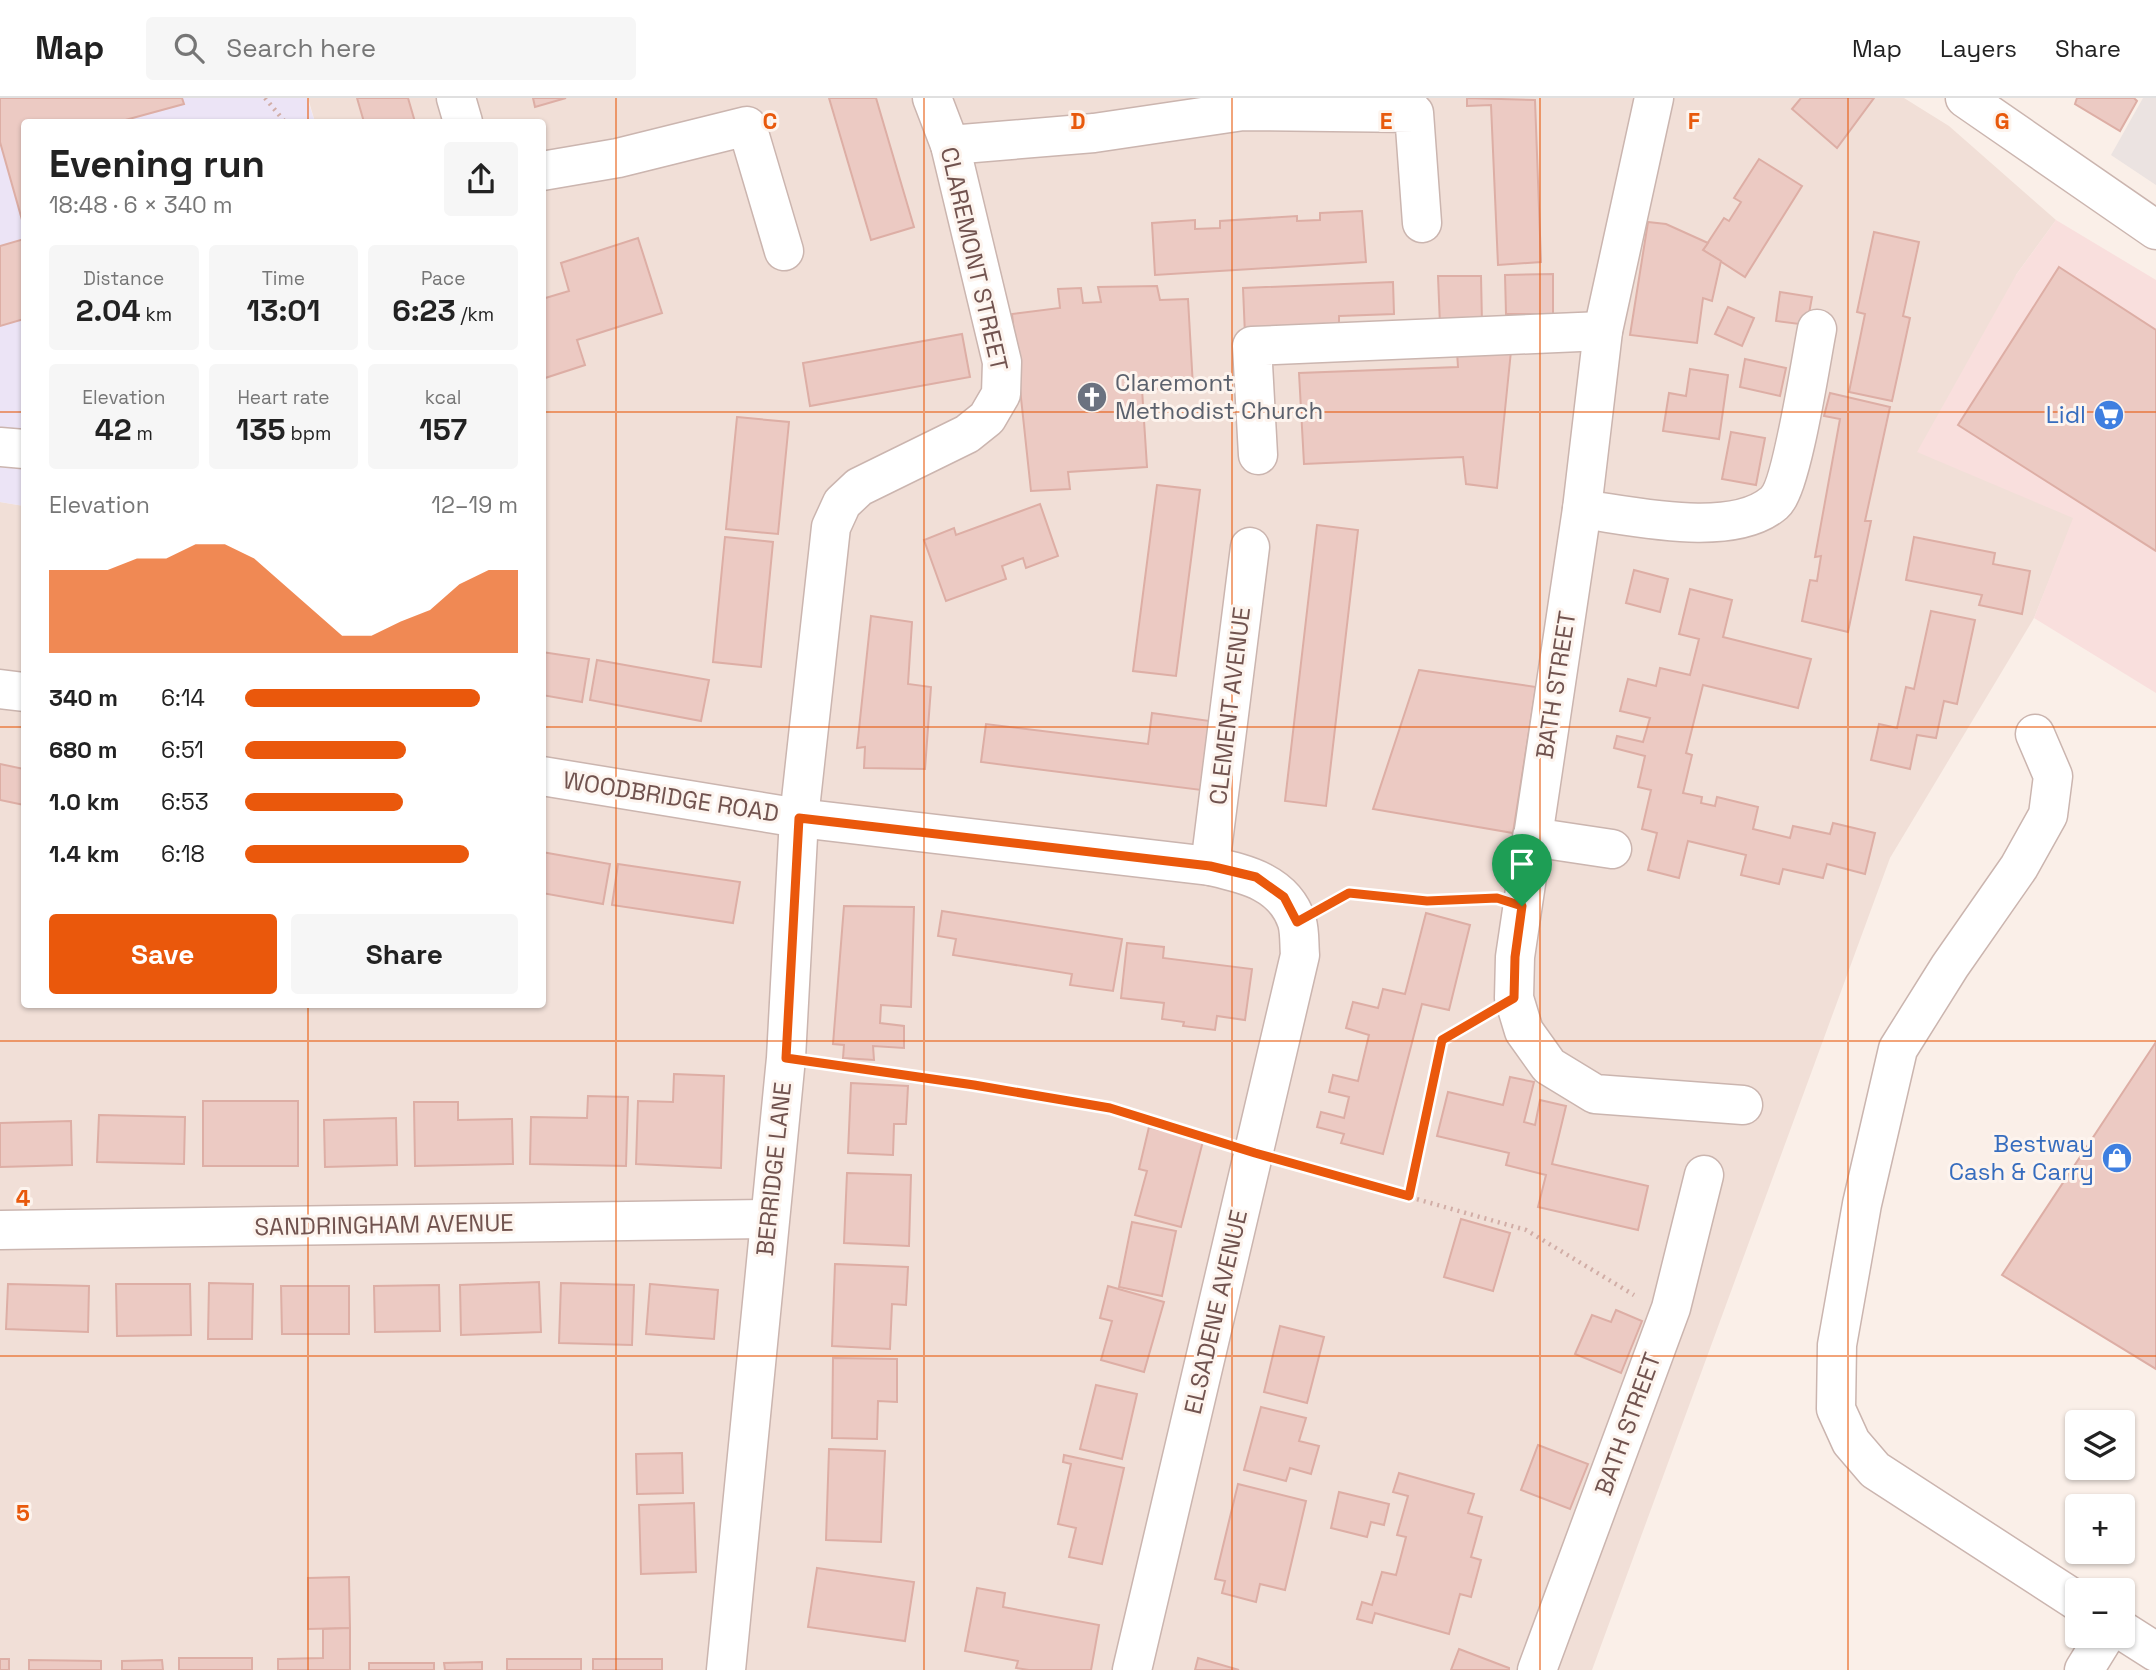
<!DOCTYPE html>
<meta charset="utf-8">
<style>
:root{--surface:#fff;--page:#f6f6f6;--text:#222;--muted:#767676;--line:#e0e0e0;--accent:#ea580c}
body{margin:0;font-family:"Space Grotesk",sans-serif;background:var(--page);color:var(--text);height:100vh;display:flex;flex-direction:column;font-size:26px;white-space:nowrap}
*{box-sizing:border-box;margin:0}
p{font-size:23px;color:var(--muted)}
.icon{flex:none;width:38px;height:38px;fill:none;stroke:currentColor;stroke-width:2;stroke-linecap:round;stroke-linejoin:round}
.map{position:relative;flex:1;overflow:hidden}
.panel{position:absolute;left:21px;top:21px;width:525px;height:889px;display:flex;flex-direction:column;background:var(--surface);border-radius:7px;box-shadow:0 2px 5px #0004}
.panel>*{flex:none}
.fabs{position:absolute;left:2065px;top:1312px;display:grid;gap:14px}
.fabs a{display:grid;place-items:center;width:70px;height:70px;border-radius:7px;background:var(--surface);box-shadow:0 2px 5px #0004;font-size:35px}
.pin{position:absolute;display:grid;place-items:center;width:60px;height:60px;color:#fff;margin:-72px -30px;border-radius:50% 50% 50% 0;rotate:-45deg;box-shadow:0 0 7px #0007}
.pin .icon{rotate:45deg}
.round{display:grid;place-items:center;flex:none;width:74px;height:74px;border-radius:7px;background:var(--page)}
.overview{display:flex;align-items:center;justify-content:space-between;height:119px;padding:0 28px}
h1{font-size:38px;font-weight:700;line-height:52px}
.figures{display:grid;grid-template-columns:repeat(3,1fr);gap:10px;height:119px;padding:7px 28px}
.figures div{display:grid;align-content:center;border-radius:7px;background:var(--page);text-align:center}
.figures b{font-size:30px;font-weight:700}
.figures small{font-size:19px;font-weight:400}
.figures p{font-size:19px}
.chart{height:196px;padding:14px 28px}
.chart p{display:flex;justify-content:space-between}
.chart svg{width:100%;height:126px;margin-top:7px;fill:var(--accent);opacity:.7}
.cta{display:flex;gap:14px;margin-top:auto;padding:14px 28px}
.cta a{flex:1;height:80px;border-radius:7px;background:var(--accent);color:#fff;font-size:28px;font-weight:700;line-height:80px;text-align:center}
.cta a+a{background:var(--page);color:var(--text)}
ul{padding:0 28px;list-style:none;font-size:23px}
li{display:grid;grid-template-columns:112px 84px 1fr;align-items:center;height:52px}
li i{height:18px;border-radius:9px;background:var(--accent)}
header{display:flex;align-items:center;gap:42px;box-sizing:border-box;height:98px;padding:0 35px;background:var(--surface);border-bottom:2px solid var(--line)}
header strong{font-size:33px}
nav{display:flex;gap:38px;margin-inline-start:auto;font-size:24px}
.search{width:490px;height:63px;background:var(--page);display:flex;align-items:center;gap:18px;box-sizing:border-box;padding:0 24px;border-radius:7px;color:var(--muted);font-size:26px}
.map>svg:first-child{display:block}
.residential{fill:#f1dfd7}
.commercial{fill:#f9dfdd}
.industrial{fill:#ebe3e1}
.education{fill:#ece4f6}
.building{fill:#eccac3;stroke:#ddaea5;stroke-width:2}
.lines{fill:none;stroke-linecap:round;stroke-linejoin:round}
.minor-casing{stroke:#cbb5af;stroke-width:41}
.path{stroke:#d1ada6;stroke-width:4.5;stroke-dasharray:2 5;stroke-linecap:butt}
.minor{stroke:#fff;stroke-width:38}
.route-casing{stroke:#fff;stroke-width:14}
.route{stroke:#ea580c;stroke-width:9}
.grid{fill:none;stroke:#e8590c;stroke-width:2;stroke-opacity:0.55}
.labels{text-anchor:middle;stroke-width:6;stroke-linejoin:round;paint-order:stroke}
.street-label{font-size:24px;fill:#71534f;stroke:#fdf4ee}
.worship-label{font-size:24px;fill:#5b616d;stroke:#fdf4ee;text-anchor:start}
.shop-label{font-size:24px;fill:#366cbe;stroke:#fdf4ee;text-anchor:end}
.grid-label{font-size:23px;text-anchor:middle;font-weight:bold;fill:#e8590c;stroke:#fdf4ee;stroke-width:6;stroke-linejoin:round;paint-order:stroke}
</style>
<header>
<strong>Map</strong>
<div class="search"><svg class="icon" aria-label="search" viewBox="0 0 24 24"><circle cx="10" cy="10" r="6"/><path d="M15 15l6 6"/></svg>Search here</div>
<nav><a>Map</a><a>Layers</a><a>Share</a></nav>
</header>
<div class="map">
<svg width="2156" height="1572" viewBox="0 0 2156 1572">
<rect width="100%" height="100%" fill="#faefe8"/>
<path class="residential" d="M308 0H1904L1949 28 2056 122 2016 177 2074 420 2034 520 1890 760 1592 1572H0V404L24 408V906H542V24H315Z"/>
<path class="commercial" d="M2056 122 2156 182V595L2034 520 2073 420 1917 354 2016 177Z"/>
<path class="industrial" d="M2143 0H2156V87L2111 57Z"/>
<path class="education" d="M0 0H307L315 24H24V408L0 404Z"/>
<g class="building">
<path d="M0 0H182L184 6 118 24H24V129L0 44Z"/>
<path d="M357 0H408L415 24H364Z"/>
<path d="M533 0H566L535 9Z"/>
<path d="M829 0H876L914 129 871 142Z"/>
<path d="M1467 0 1535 2 1541 164 1498 167 1491 7 1467 8Z"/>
<path d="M1801 0H1874L1837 50 1792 11Z"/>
<path d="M2077 0H2134L2137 3 2120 33 2075 6Z"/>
<path d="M1759 61 1802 88 1745 179 1703 152 1724 120 1729 123 1741 104 1734 100Z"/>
<path d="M1362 113 1366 164 1155 177 1152 125 1195 122V131L1220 130V123L1297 118V123L1320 122V115Z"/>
<path d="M1648 124 1666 126 1708 145 1703 152 1721 163 1712 203 1703 200 1697 245 1630 237Z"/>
<path d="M1874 134 1919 144 1903 218 1910 220 1892 303 1849 294 1865 216 1857 214Z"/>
<path d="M638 140 662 215 577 242 585 267 542 281V201L569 193 561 165Z"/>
<path d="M24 141V221L0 228V148Z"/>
<path d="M2059 169 2156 232V453L1958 327Z"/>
<path d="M1553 176V216H1506L1505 177Z"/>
<path d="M1438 178H1481L1482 225 1440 227Z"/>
<path d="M1393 184 1394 216 1339 218V234L1245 237 1243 190Z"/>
<path d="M1157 188 1160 202 1188 201 1193 289 1142 291 1147 369 1068 374 1070 391 1031 393 1012 216 1060 210 1058 191 1081 190 1083 205 1101 204 1098 189Z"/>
<path d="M1780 194 1812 199 1807 227 1776 223Z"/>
<path d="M1728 209 1754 220 1742 248 1715 236Z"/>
<path d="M962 236 970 279 810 308 803 265Z"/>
<path d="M1511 253 1497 390 1466 386 1463 359 1304 366 1299 275 1458 269 1457 254Z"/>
<path d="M1745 261 1786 270 1780 298 1740 289Z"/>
<path d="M1690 271 1728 277 1719 341 1663 333 1669 295 1686 298Z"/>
<path d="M1830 295 1890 309 1865 423H1871L1848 534 1802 523 1810 482 1817 483 1821 458 1815 459 1840 321 1824 318Z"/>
<path d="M737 319 789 324 778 436 726 431Z"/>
<path d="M1731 334 1765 340 1756 387 1722 381Z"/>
<path d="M1157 387 1200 392 1176 578 1133 573Z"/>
<path d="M1040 406 1058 458 1026 470 1023 460 1002 468 1006 481 946 503 924 442 954 430 956 437Z"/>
<path d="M1317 427 1358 432 1326 708 1285 703Z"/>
<path d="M725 439 773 444 761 569 713 564Z"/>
<path d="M1914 439 1995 455 1993 466 2030 473 2022 516 1979 507 1982 497 1906 482Z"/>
<path d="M1634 472 1668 481 1660 514 1626 505Z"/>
<path d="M1690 491 1732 502 1723 539 1811 561 1798 610 1703 587 1686 655 1692 657 1683 695 1702 699 1701 705 1715 708 1717 699 1758 709 1753 731 1790 740 1793 728 1830 736 1833 725 1875 735 1865 776 1827 766 1823 780 1783 771 1779 786 1741 777 1746 757 1688 743 1679 780 1648 772 1657 735 1642 731 1651 692 1638 689 1645 658 1614 650 1617 638 1643 644 1650 620 1620 613 1628 581 1656 588 1660 570 1690 577 1699 541 1679 536Z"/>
<path d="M1931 513 1975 522 1957 606 1944 603 1936 640 1917 637 1910 671 1871 662 1879 626 1897 630 1906 589 1914 591Z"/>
<path d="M871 518 912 524 908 586 931 589 925 671 864 670 865 649 857 650Z"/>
<path d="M542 554 589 561 582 604 542 597Z"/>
<path d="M597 562 709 582 701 623 590 602Z"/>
<path d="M1419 572 1536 589 1513 735 1373 711Z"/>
<path d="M1152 615 1210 623 1201 692 981 664 986 626 1148 646Z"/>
<path d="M0 666 24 671V707L0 702Z"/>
<path d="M542 754 610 766 603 806 542 795Z"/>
<path d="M618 766 740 784 733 825 612 807Z"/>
<path d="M844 808 914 809 911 909 881 907 880 925 904 928V950L873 948 874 962 843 960 844 947 833 946Z"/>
<path d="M942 813 1122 841 1113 893 1070 887 1072 876 953 857 956 841 938 838Z"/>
<path d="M1426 815 1470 827 1449 912 1422 906 1383 1056 1341 1045 1344 1036 1317 1029 1321 1014 1344 1020 1349 999 1329 994 1333 977 1358 983 1369 937 1346 930 1353 904 1378 910 1383 891 1405 896Z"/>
<path d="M1127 845 1164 849 1163 860 1252 871 1245 922 1217 918 1215 932 1183 928 1184 924 1162 921 1164 905 1121 900Z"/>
<path d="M2156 944V1271L2002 1177Z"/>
<path d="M674 976 724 978 721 1070 636 1066 638 1003 673 1004Z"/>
<path d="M1510 979 1534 984 1524 1024 1535 1027 1540 1002 1566 1008 1552 1066 1648 1088 1638 1132 1538 1109 1546 1077 1506 1067 1509 1055 1437 1038 1448 994 1503 1007Z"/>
<path d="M851 985 908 988 906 1026H894L893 1057 848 1055Z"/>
<path d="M588 998 628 999 626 1068 530 1066 531 1019 587 1020Z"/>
<rect x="203" y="1003" width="95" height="65"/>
<path d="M414 1004H458V1022L512 1021 513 1066 415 1068Z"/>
<path d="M99 1017 185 1019 184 1066 97 1064Z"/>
<path d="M396 1020 397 1067 325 1069 324 1022Z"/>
<path d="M71 1023 72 1067 0 1069V1025Z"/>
<path d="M1149 1029 1203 1043 1181 1129 1135 1117 1147 1073 1139 1071Z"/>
<path d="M847 1075 911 1077 909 1148 844 1145Z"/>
<path d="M1461 1121 1510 1135 1493 1193 1444 1179Z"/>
<path d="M1132 1124 1176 1133 1162 1198 1119 1189Z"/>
<path d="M835 1166 908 1169 906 1207 892 1206 890 1251 832 1248Z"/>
<path d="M539 1184 541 1234 461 1237 460 1187Z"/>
<path d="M209 1185 253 1186 252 1241H208Z"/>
<path d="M561 1185 634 1187 632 1247 559 1245Z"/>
<path d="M8 1186 89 1188 88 1234 6 1231Z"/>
<path d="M116 1186H190L191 1237 117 1238Z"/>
<path d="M650 1186 718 1192 714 1241 646 1236Z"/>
<path d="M439 1187 440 1233 375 1234 374 1188Z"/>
<path d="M281 1188H349V1236H282Z"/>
<path d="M1108 1188 1164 1204 1144 1274 1101 1262 1112 1223 1100 1220Z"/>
<path d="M1616 1212 1642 1223 1621 1275 1575 1256 1592 1217 1611 1224Z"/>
<path d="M1280 1228 1324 1239 1307 1305 1264 1294Z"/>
<path d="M833 1260 897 1261V1304L878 1303 877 1341 832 1340Z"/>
<path d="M1096 1287 1137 1296 1122 1361 1080 1351Z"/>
<path d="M1261 1309 1306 1320 1299 1343 1319 1348 1311 1376 1290 1370 1286 1383 1244 1372Z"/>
<path d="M1538 1347 1588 1366 1570 1411 1521 1392Z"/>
<path d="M829 1351 885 1353 881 1444 826 1442Z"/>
<path d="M682 1355 683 1395 637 1396 636 1356Z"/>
<path d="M1064 1357 1124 1370 1102 1466 1069 1459 1076 1430 1058 1426 1071 1366 1063 1364Z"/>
<path d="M1399 1375 1474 1396 1468 1415 1482 1419 1471 1459 1481 1462 1471 1499 1460 1496 1449 1536 1375 1515 1372 1525 1357 1521 1362 1504 1372 1507 1382 1474 1396 1477 1406 1439 1397 1437 1408 1398 1393 1394Z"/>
<path d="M1238 1386 1306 1403 1285 1492 1260 1486 1256 1504 1222 1495 1225 1483 1215 1481Z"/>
<path d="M1339 1394 1389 1406 1384 1427 1371 1424 1367 1439 1331 1430Z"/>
<path d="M694 1405 696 1474 641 1476 639 1407Z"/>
<path d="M817 1470 914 1484 905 1543 808 1529Z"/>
<path d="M349 1479 350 1530 308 1531V1480Z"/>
<path d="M977 1490 1005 1495 1003 1509 1099 1527 1091 1572H1029L1016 1570 1018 1563 965 1553Z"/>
<path d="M350 1530V1572H278V1561L323 1560V1531Z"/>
<path d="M1459 1551 1509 1570V1572H1451Z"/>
<rect x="179" y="1560" width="73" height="12"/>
<path d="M1198 1560 1239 1572H1195Z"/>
<rect x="0" y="1561" width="9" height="11"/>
<rect x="507" y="1561" width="74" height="11"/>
<rect x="593" y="1561" width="69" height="11"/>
<path d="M29 1562 101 1563V1572H29Z"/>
<path d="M162 1562 163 1572H122V1563Z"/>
<path d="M482 1564V1572H445L444 1565Z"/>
<rect x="369" y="1565" width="65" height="7"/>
</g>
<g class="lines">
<g class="minor-casing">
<g id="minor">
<path d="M456 0 463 24"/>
<path d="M1654 0 1603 233 1582 411 1515 859 1514 900 1524 933 1549 968 1595 996 1743 1007"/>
<path d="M1965 0 2156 132"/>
<path d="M950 47 1094 35 1243 13 1414 15 1422 125"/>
<path d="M542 73 618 60 747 28 784 153"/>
<path d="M0 349 24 351"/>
<path d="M1258 357 1252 248 1603 233"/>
<path d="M1582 411C1634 418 1732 441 1774 405 1792 390 1811 261 1817 231"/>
<path d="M0 591 24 594"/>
<path d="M2035 636 2053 678 2048 717 2019 769 1950 868 1898 951 1862 1106 1837 1247 1836 1311 1851 1344 1875 1372 2077 1503"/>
<path d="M542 678 799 720 1210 768C1245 776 1284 784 1297 824 1300 834 1299 846 1300 857L1132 1572"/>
<path d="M1532 739 1612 751"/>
<path d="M1210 768 1250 449"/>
<path d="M0 1132 769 1121"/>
<path d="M2123 1533 2156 1554"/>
<path d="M726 1572 786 960 799 720 831 429 842 405 859 389 967 336 987 320 1001 296 1002 264 950 47 932 0"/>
<path d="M1537 1572 1671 1210 1704 1077"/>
<path d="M2084 1572 2105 1538"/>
</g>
</g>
<g class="path">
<path d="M265 0 285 24"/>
<path d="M1331 805 1349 795 1427 803 1484 801"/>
<path d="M825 966 974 987 1110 1010 1217 1043"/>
<path d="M1289 1065 1526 1132 1634 1197"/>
<path d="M1409 1098 1442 942 1482 919"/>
</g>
<use href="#minor" class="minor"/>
</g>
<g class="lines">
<g class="route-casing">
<path id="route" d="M799 720 1210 768 1256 779 1284 799 1297 824 1349 795 1427 803 1497 800 1522 808 1515 859 1514 900 1442 942 1409 1098 1255 1055 1110 1010 974 987 786 960Z"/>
</g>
<use href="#route" class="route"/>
</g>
<path class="grid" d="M308 0V24M616 0V1572M924 0V1572M1232 0V1572M1540 0V1572M1848 0V1572M0 314H24M542 314H2156M0 629H24M542 629H2156M308 906V1572M0 943H2156M0 1258H2156"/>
<defs>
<g id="church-disc" transform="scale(1.575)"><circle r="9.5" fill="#6b7280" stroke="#fdf4ee"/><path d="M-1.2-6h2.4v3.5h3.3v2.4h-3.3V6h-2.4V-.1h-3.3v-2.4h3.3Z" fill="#fff"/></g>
<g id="supermarket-disc" transform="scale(1.575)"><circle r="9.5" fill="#3f7fe0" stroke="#fdf4ee"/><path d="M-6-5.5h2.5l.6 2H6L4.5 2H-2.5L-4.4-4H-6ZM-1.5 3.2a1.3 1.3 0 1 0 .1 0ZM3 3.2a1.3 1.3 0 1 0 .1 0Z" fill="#fff"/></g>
<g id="shop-disc" transform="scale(1.575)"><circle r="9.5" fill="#3f7fe0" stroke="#fdf4ee"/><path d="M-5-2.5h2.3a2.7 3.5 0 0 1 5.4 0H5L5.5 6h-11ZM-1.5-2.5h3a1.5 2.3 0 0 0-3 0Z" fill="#fff"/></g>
</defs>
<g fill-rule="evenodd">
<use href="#church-disc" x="1092" y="299"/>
<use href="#supermarket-disc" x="2109" y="317"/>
<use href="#shop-disc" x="2117" y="1060"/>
</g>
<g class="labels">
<g class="street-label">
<text transform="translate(974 161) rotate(77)" y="8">CLAREMONT STREET</text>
<text transform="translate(1556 587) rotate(-81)" y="8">BATH STREET</text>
<text transform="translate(1230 608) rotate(-83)" y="8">CLEMENT AVENUE</text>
<text transform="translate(671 699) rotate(9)" y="8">WOODBRIDGE ROAD</text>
<text transform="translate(774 1071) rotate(-84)" y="8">BERRIDGE LANE</text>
<text transform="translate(384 1127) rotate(-1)" y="8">SANDRINGHAM AVENUE</text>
<text transform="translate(1216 1214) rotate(-77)" y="8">ELSADENE AVENUE</text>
<text transform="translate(1628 1326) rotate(-70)" y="8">BATH STREET</text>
</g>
<g class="worship-label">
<text x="1115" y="293">Claremont<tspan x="1115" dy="28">Methodist Church</tspan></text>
</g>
<g class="shop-label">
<text x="2086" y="325">Lidl</text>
<text x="2094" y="1054">Bestway<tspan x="2094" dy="28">Cash &amp; Carry</tspan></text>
</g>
</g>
<g class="grid-label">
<text x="770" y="31">C</text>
<text x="1078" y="31">D</text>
<text x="1386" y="31">E</text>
<text x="1694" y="31">F</text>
<text x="2002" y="31">G</text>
<text x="23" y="1108">4</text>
<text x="23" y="1423">5</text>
</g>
</svg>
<div class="fabs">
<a><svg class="icon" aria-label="layers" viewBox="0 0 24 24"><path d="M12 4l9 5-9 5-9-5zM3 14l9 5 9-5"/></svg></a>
<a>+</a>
<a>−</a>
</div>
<div class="pin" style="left:1522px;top:808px;background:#1e9e55"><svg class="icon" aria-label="arrive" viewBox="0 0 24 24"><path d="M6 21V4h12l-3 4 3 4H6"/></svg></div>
<section class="panel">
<div class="overview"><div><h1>Evening run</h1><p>18:48 · 6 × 340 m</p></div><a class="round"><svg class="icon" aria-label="share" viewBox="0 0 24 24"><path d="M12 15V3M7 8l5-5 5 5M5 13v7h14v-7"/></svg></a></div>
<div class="figures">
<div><p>Distance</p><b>2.04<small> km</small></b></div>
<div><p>Time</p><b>13:01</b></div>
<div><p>Pace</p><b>6:23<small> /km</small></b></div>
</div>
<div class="figures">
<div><p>Elevation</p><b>42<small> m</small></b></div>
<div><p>Heart rate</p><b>135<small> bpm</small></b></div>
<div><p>kcal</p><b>157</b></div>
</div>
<div class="chart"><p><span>Elevation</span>12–19 m</p>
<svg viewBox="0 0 160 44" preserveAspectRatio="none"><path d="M0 44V15L10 15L20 15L30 11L40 11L50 6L60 6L70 11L80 20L90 29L100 38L110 38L120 33L130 29L140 20L150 15L160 15V44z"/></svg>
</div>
<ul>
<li><b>340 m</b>6:14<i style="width:86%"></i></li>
<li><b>680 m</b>6:51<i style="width:59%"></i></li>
<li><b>1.0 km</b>6:53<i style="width:58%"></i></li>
<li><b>1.4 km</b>6:18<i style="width:82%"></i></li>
</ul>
<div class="cta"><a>Save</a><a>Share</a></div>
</section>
</div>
